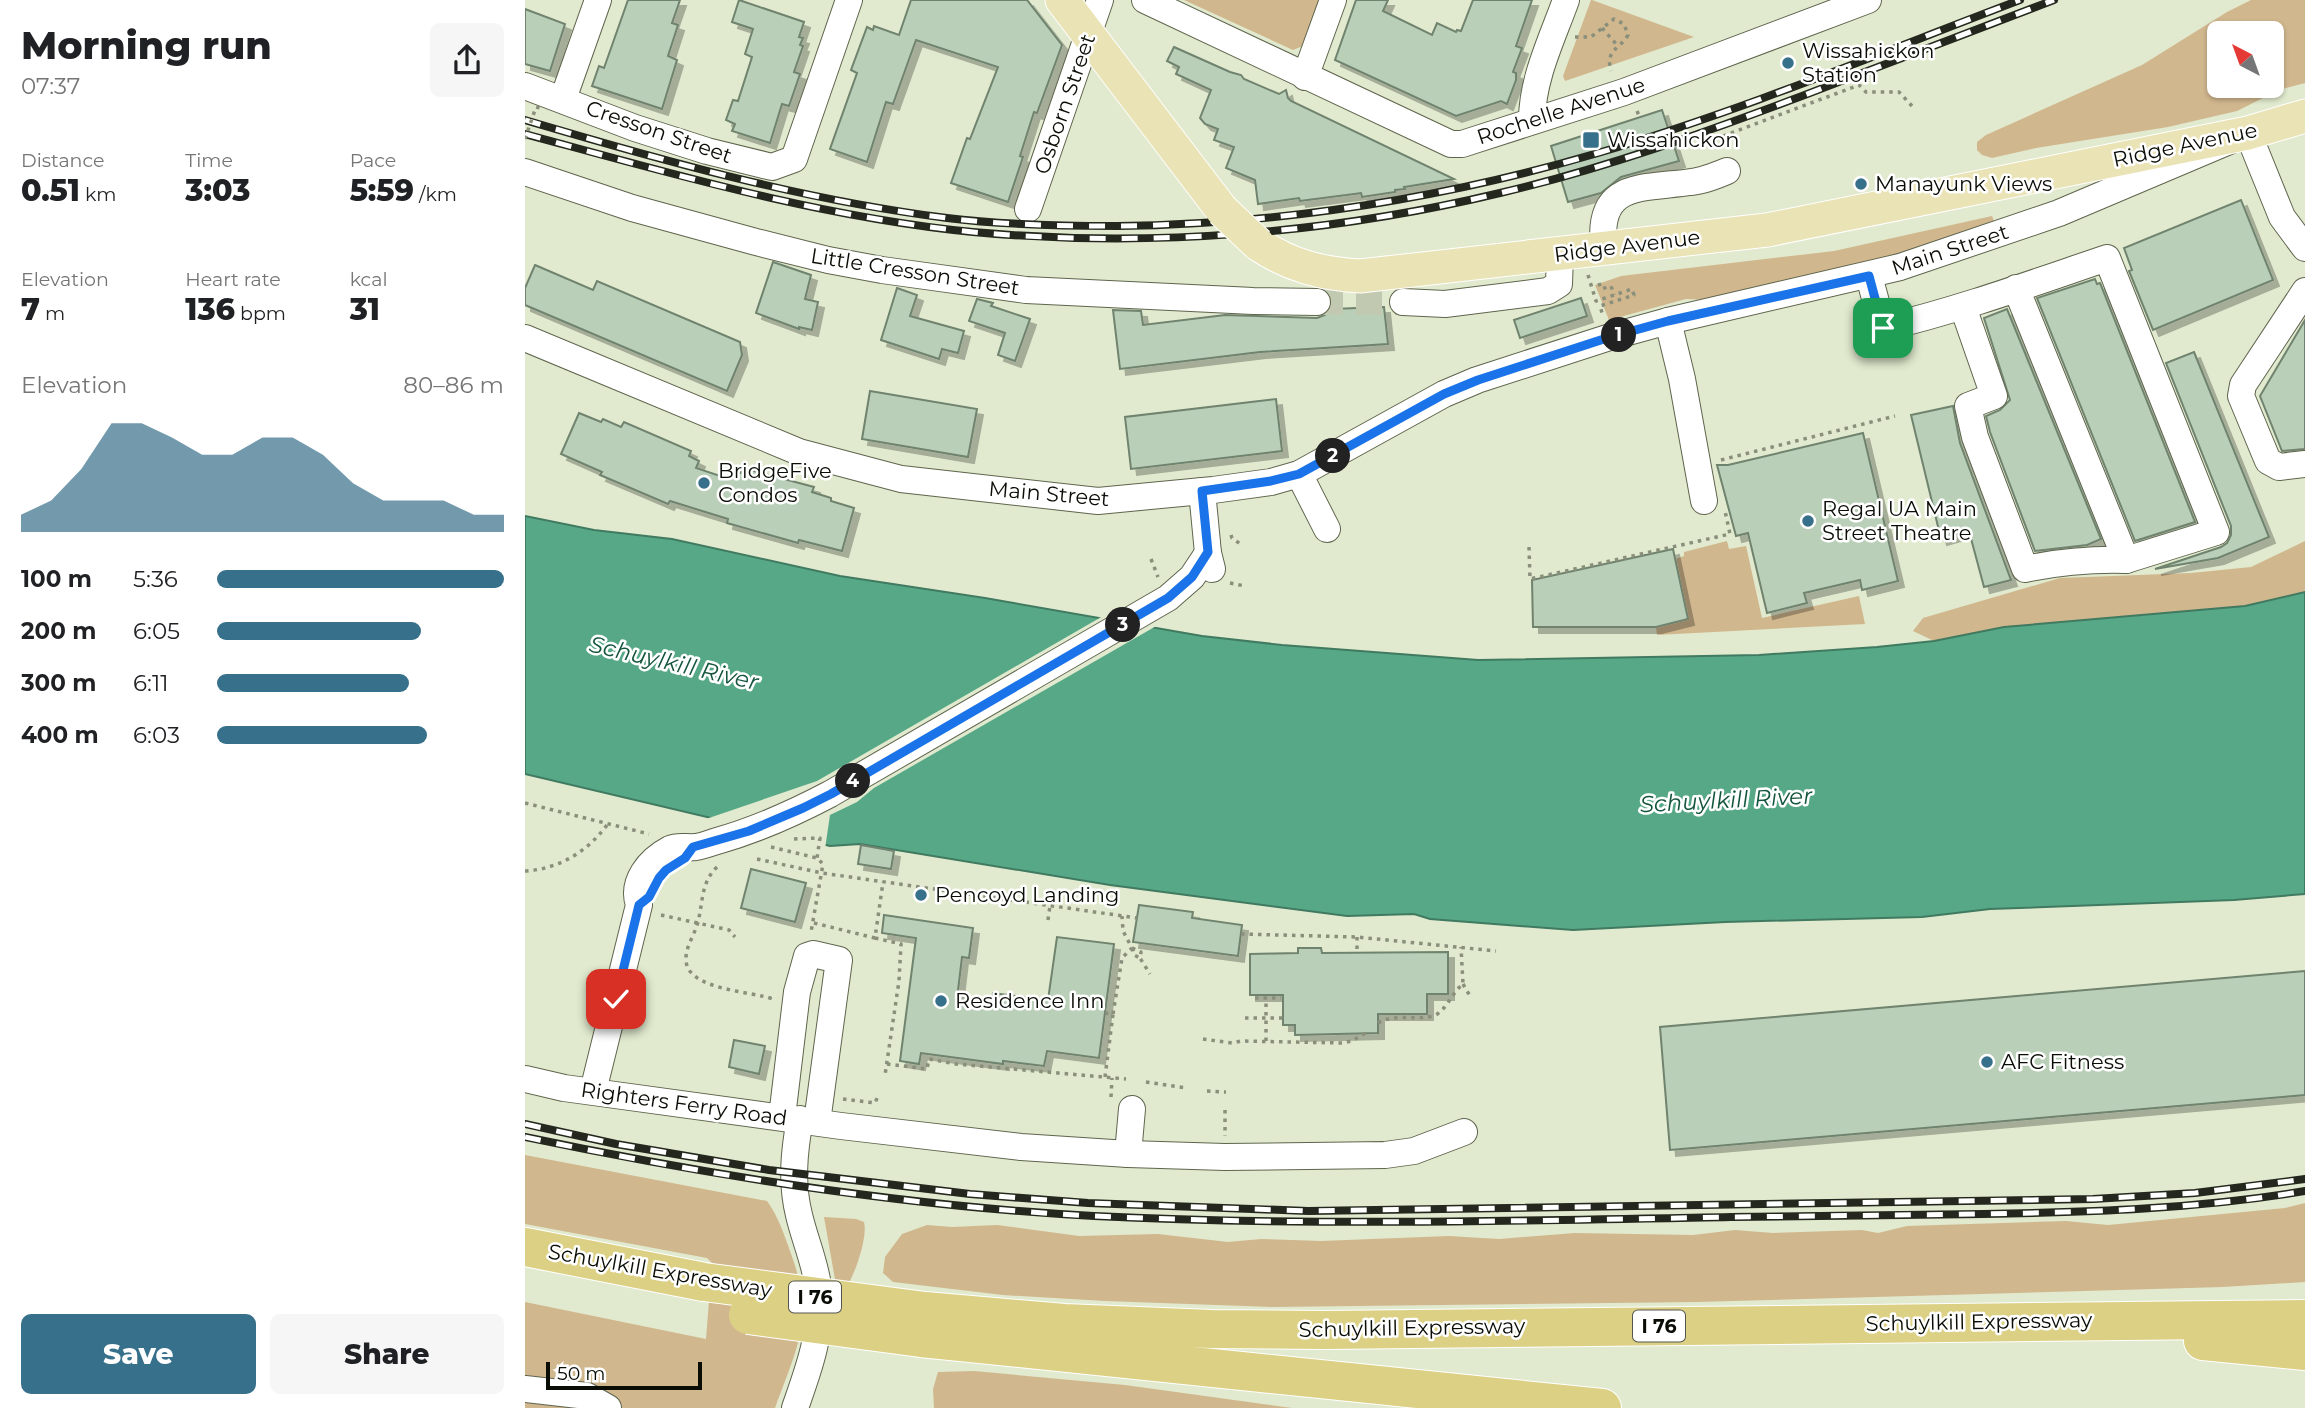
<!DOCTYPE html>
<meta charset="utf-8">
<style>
:root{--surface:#fff;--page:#f6f6f6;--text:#202124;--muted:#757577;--accent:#37708a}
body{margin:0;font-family:Montserrat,sans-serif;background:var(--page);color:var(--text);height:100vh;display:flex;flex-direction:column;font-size:26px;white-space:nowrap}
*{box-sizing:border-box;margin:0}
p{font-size:23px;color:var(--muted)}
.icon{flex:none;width:38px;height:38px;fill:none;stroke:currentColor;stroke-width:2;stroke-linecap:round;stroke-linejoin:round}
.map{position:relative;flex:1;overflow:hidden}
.panel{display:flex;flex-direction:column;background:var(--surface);width:525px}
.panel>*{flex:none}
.needle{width:46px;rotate:319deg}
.fabs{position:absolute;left:1682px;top:21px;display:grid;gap:14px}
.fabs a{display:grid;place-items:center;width:77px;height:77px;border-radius:10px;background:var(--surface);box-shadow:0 2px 5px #0004;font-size:35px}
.scale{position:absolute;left:21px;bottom:18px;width:156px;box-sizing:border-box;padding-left:7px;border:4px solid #0a0d05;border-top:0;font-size:19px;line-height:24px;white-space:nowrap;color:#0a0d05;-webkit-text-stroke:5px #fff;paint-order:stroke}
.pin{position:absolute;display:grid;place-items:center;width:60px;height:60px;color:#fff;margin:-30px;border-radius:14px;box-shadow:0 4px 10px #0006}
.km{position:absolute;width:35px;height:35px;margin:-18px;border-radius:50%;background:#222;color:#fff;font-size:19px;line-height:35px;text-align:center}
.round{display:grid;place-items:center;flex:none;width:74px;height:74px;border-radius:10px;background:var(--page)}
.headline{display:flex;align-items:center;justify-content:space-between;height:119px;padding:0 21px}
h1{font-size:38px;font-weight:800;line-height:52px}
.stats{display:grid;grid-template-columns:repeat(3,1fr);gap:10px;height:119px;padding:7px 21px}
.stats div{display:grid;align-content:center}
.stats b{font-size:30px;font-weight:800}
.stats small{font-size:19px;font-weight:400}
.stats p{font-size:19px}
.chart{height:196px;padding:14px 21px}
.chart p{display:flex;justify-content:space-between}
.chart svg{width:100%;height:126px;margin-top:7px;fill:var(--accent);opacity:.7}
.primary-button{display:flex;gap:14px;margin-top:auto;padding:14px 21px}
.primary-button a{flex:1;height:80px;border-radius:10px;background:var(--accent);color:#fff;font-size:28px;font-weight:800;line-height:80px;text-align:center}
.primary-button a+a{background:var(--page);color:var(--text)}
ul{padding:0 21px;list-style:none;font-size:23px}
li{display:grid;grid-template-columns:112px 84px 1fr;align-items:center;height:52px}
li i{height:18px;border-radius:9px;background:var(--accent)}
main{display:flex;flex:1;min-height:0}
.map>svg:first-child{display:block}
.green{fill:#d1b78e;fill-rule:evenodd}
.water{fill:#57a887;stroke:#407a60;stroke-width:2}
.pier{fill:#e1eace}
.building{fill:#b9cfb8;stroke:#70836e;stroke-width:2;filter:url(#shadow)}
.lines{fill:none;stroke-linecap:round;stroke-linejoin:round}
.minor-tunnel{stroke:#c1c9b0;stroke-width:26;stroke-dasharray:26 13;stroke-linecap:butt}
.minor-casing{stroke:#5e654d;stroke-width:28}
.major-casing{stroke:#fff;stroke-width:35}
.highway-casing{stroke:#fff;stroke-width:40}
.path{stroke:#898f7b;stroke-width:3.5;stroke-dasharray:3.5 5;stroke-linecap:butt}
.minor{stroke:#fff;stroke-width:26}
.major{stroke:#eae3b6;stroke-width:33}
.highway{stroke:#dcd085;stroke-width:38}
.rail-casing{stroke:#23271d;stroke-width:8}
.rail{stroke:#fff;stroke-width:5;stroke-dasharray:16;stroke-linecap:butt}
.major-bridge-casing{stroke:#fff;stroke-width:35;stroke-linecap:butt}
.highway-bridge-casing{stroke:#fff;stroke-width:40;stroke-linecap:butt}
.path-bridge{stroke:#898f7b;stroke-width:3.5;stroke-dasharray:3.5 5;stroke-linecap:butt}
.major-bridge{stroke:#eae3b6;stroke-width:33}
.highway-bridge{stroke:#dcd085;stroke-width:38}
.route-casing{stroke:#fff;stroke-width:14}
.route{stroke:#1a73e8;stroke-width:9}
.poi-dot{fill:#37708a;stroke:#fff;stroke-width:2.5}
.labels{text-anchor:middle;stroke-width:5;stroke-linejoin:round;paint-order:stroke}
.shield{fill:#fff;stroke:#545650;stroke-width:2}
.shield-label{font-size:19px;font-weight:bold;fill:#0a0d05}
.poi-label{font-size:21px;fill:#0a0d05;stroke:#fff;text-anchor:start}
.street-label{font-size:21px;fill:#0a0d05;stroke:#fff}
.water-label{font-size:23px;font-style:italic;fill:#14553d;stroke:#fff}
</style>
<main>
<section class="panel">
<div class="headline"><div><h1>Morning run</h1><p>07:37</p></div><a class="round"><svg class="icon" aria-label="share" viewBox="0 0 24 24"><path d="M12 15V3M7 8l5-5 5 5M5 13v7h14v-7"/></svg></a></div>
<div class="stats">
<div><p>Distance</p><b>0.51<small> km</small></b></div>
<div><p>Time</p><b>3:03</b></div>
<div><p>Pace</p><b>5:59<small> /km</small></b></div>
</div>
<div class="stats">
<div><p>Elevation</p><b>7<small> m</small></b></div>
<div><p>Heart rate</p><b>136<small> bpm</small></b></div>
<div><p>kcal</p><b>31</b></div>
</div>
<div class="chart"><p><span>Elevation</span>80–86 m</p>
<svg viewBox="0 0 160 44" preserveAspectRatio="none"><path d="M0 44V38L10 33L20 22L30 6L40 6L50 11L60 17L70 17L80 11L90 11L100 17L110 27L120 33L130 33L140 33L150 38L160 38V44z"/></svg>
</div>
<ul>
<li><b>100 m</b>5:36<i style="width:100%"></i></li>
<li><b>200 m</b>6:05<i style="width:71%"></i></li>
<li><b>300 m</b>6:11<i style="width:67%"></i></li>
<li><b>400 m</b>6:03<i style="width:73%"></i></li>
</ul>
<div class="primary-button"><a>Save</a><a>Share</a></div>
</section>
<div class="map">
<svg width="1780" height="1408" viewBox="0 0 1780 1408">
<defs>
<filter id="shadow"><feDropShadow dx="6" dy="6" stdDeviation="0" flood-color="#0004"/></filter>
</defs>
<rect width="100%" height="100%" fill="#e1eace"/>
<g class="green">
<path d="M659 0H795L778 46 768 50Z"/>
<path d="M1066 0H1067L1169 37 1040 81 1038 76Z"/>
<path d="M1726 0H1780V83L1754 90 1712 111 1643 127 1511 148 1467 158 1457 155 1452 150V142L1461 135 1617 65 1702 12ZM1694 33H1746V86H1694Z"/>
<path d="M1467 216 1469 221 1360 258 1185 300 1161 299 1084 320 1070 285 1096 276 1309 251Z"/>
<path d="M1202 541 1204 549 1221 546 1237 618 1334 596 1340 624 1132 635 1131 627 1163 619 1150 559 1159 556V552Z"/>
<path d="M1780 541V592L1720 606 1479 627 1409 641 1388 631 1398 618 1535 578 1666 573 1726 567Z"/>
<path d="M0 1155 242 1201C253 1216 259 1234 265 1251 290 1318 273 1345 250 1408H0V1302L181 1339 187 1263 182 1258 0 1224Z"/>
<path d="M1780 1203V1282L1698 1287 1172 1302 747 1307 580 1301 478 1295 368 1282 358 1273 360 1257 377 1234 402 1225 427 1227 472 1225 554 1236 633 1234 703 1242 736 1239 796 1241 924 1236 974 1239 1050 1233 1168 1235 1210 1230 1248 1233 1337 1230 1353 1233 1382 1226 1541 1221 1583 1225 1760 1208Z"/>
<path d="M299 1217 331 1219 339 1222C343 1237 330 1274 321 1288L311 1285Z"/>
<path d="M449 1371 600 1385 767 1408H409L408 1389 413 1372Z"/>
</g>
<path class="water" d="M0 516 69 530 147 539 315 576 460 598 677 636 757 645 953 660 1234 655 1352 647 1409 641 1479 627 1720 606 1780 592V894L1709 900 1465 909 1397 917 1200 922 1048 930 905 919 889 914 822 916 585 885 335 844 305 846 0 774Z"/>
<path class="pier" d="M578 616 633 625 349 788 332 802 305 815 300 849 181 819 292 781Z"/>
<g class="building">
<path d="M103 0H155L147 23 153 25 143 56 152 60 137 109 67 86 74 66 79 68Z"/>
<path d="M214 0 279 22 274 37 278 38 275 45 278 46 269 72 275 74 264 106 257 104 245 143 207 131 210 124 201 120 208 100 213 101 227 57 220 54 228 29 207 22Z"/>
<path d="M386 0H502L537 45 512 113 509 112 495 156 498 157 483 202 426 183 442 138 445 139 473 67 391 40 368 104 361 102 342 162 305 149 332 73 326 70 342 27 348 30 349 26 374 35Z"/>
<path d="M831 0H863L858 11 907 35 912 23 931 32 932 30 936 31 948 0H1007L991 46 997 48 988 72 991 73V80L982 104 976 101 931 116 810 60Z"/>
<path d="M0 9 40 24 25 71 0 64Z"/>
<path d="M649 47 705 72 716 75 719 79 754 94 761 90 763 98 766 101 929 179 879 187 880 189 870 190V192L837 197 836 193 775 201 774 198 733 204 730 180 701 168 709 147 689 140 693 129 680 124 675 118 686 90 651 74 654 67 642 61Z"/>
<path d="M1137 110 1154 161 1096 177 1076 193 1043 202 1026 146Z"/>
<path d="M1716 200 1748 280 1628 330 1604 271 1607 270 1599 248Z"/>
<path d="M248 262 286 275 280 299 293 302 287 330 274 327V329L231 313Z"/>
<path d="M10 265 68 290 72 281 215 342 217 355 202 391 0 305V288Z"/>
<path d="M1570 279 1572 284 1575 283 1670 522 1610 541 1512 298Z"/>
<path d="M372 288 392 295 385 316 439 331 433 353 417 349 414 359 356 340Z"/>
<path d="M1056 298 1062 316 995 338 989 320Z"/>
<path d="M452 299 468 303 466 306 505 319 490 361 473 355 480 333 444 321Z"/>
<path d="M859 307 863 344 735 352 595 369 588 310 616 311 618 325 700 315 792 318 800 315 806 309Z"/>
<path d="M1482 309 1576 539 1562 545 1510 551 1465 432 1461 416 1475 410 1485 400 1459 318Z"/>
<path d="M1780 320V449L1757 451 1735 396Z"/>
<path d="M1669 352 1744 537 1693 558 1630 569 1696 547 1702 543 1706 535V526L1641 363Z"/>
<path d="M345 391 452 409 443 457 337 439Z"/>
<path d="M751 399 757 451 606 469 600 417Z"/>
<path d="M1428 406 1435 443 1486 580 1459 587 1444 531 1416 539 1386 415Z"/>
<path d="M54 413 76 422 78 419 96 427 99 422 166 451 164 456 174 461 171 468 204 479 206 470 216 473 218 468 289 487 287 492 306 498V501L329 508 317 551 274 540 273 543 202 523 203 519 145 501 143 504 75 475 77 472 36 454Z"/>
<path d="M1338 433 1373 581 1337 590 1335 580 1279 593 1282 603 1242 613 1223 533 1211 536 1192 465H1203Z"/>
<path d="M1148 549 1163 619 1131 627H1008L1007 580Z"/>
<path d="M336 845 369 851 366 869 333 864Z"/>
<path d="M226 869 281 883 270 922 216 908Z"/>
<path d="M614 905 668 912 667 918 717 925 713 956 608 942Z"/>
<path d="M359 915 448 928 444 958 437 957 432 999 467 1003 468 993 523 1000 532 937 589 944 574 1058 522 1051 519 1066 478 1061V1064L396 1053 394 1064 375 1061 391 938 357 933Z"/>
<path d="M773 948H796L797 953 923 952V994H902V1014H853V1033L770 1035V1025H758V995H725V954L773 953Z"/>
<path d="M1780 971V1095L1145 1150 1135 1027Z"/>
<path d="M209 1040 240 1046 234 1074 204 1067Z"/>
</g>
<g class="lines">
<path class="minor-tunnel" d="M792 302H878"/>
<g class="minor-casing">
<g id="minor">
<path d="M620 0 926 144H937L1099 92 1343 0"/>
<path d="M780 77 808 0"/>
<path d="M0 86 110 128 182 151 247 167 269 159 324 0"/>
<path d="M38 99 73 0"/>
<path d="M1007 120C1007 79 1027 39 1041 0"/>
<path d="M0 172 107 208 231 242 303 260 357 270 501 290 728 301 792 302"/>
<path d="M503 209 575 0"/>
<path d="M1079 248C1071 181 1117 189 1166 182 1178 181 1190 176 1202 171"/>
<path d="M1344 276 1358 328C1434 310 1508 283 1582 258L1691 532 1601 560 1491 288"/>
<path d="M1780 291 1718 385 1716 396 1743 461 1754 467 1780 464"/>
<path d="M878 302 920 304 1023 291 1034 284 1035 254"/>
<path d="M1438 307 1469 396 1443 406 1450 437 1500 569C1534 562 1566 559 1601 560"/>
<path d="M1143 321 1157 379 1179 501"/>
<path d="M0 338 274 452 376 479 573 501 688 490 746 482 774 474 919 394 952 380 1085 337 1143 321 1375 267 1534 213 1723 133 1757 217 1780 248"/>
<path d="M774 474 802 529"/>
<path d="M677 491 683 553 687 569"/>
<path d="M0 1079 39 1088 316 1126 496 1147 603 1154 700 1157 860 1155 889 1151 939 1132"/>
<path d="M68 1091 114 905C106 882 124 860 145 849 154 845 161 848 171 847 178 846 185 843 192 841 231 830 269 813 305 794L643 598 667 577 683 553"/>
<path d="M257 1117 272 992 282 956 288 954 314 960 292 1122"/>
<path d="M603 1154 607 1109"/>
<path d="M0 1389 62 1396 83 1408"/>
<path d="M270 1408C283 1371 297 1334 294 1293 292 1267 280 1241 274 1215 266 1183 269 1152 275 1119"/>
</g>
</g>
<g class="major-casing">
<g id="major">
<path d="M537 0 697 210"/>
<path d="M733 244C765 266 798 274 835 276L1242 230 1723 133 1780 116"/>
</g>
</g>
<g class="highway-casing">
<g id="highway">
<path d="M0 1247 179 1282"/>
<path d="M400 1311 539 1323 687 1329 800 1330 1780 1319"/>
<path d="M396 1338 1077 1408"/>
<path d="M1678 1341 1780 1351"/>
</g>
</g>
<g class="path">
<path d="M1077 28 1093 46"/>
<path d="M1050 37H1066L1089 19 1099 24 1103 35C1094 50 1080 50 1086 71"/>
<path d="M1112 111 1115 118"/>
<path d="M1174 145 1334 85 1341 92H1374L1387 106"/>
<path d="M1063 275 1071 301 1107 289 1109 295 1075 306 1078 316"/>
<path d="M1074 283 1076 289 1086 286 1089 295"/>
<path d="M1196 460 1370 416"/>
<path d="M706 535 707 538 718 546"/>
<path d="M1004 547 1005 579 1205 534 1200 511"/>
<path d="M626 559 633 577"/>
<path d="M705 583 720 586"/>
<path d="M0 803 124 834"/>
<path d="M269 839 295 838 292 858"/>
<path d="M246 847 292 858 298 864 286 932"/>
<path d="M232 859 297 873 612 918"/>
<path d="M192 867C176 882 178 902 173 922 170 934 161 946 161 958 159 990 226 991 248 999"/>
<path d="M0 871C34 869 62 852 82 825"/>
<path d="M136 915 204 930 210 937"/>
<path d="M523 920 525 906"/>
<path d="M289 923 350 938 358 882"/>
<path d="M716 934 832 937 971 951"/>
<path d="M832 937V953"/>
<path d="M350 938 376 944 374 981 360 1075"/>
<path d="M607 948 616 952 615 958 625 974"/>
<path d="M607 948 609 955 615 958"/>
<path d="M938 984 945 996"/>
<path d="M730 998H756"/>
<path d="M580 1013 588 1014 580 1077"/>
<path d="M588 1014 597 958 607 948 598 931 597 916"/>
<path d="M720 1018H758"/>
<path d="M853 1023C870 1013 890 1021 908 1016 921 1012 927 992 938 984L936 947"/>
<path d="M678 1039 707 1043 716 1041 817 1043 827 1041 842 1032"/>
<path d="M741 1041V998"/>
<path d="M362 1064 402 1069 404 1059 431 1064 601 1079"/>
<path d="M621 1082 662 1088"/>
<path d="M682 1091 701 1092"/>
<path d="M586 1097 587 1078"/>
<path d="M318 1099 350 1103 353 1096"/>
<path d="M700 1110V1136"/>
</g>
<use href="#minor" class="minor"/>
<use href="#major" class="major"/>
<use href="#highway" class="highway"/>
<g class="rail-casing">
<g id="rail">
<path d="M0 120C139 161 278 200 422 218 478 225 536 226 592 226 756 224 916 199 1073 153 1216 111 1355 53 1495 0"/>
<path d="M0 134C148 174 295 217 448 232 624 248 804 234 975 193 1078 169 1178 133 1277 96 1361 64 1445 32 1529 0"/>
<path d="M0 1124 91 1144 244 1170 445 1194 563 1203 783 1211 1568 1199 1670 1193 1780 1179"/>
<path d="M0 1137C187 1176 377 1206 569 1216 781 1226 994 1221 1206 1217 1290 1216 1374 1215 1458 1214 1566 1212 1673 1209 1780 1191"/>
</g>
</g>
<use href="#rail" class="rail"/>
<g class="major-bridge-casing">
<path id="major-bridge" d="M697 210 733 244"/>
</g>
<g class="highway-bridge-casing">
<g id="highway-bridge">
<path d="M179 1282 400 1311"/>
<path d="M223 1315 396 1338"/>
</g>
</g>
<path class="path-bridge" d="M0 139 11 107 15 108"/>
<use href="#major-bridge" class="major-bridge"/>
<use href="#highway-bridge" class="highway-bridge"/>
</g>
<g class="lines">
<g class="route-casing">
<path id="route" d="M91 999 114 905 124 897 134 878 141 870 160 858 168 847 224 831 278 808 306 794 643 598 667 577 683 552 677 491 746 481 774 474 919 394 953 380 1085 337 1143 321 1344 276 1358 328"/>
</g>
<use href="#route" class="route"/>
</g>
<g class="poi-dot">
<circle cx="1263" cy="63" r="7"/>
<rect x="1057" y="131" width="18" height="18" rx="3.5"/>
<circle cx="1336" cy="184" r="7"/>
<circle cx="179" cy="483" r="7"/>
<circle cx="1283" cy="521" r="7"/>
<circle cx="396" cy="895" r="7"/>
<circle cx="416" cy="1001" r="7"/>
<circle cx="1462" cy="1062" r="7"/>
</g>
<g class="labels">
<g class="shield">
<rect x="264" y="1281.5" width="52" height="31" rx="5"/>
<rect x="1108" y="1310.5" width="52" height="31" rx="5"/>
</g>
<g class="shield-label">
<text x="290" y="1304">I 76</text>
<text x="1134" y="1333">I 76</text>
</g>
<g class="poi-label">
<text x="1277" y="58">Wissahickon<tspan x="1277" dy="24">Station</tspan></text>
<text x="1082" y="147">Wissahickon</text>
<text x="1350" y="191">Manayunk Views</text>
<text x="193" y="478">BridgeFive<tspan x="193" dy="24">Condos</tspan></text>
<text x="1297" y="516">Regal UA Main<tspan x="1297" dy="24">Street Theatre</tspan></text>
<text x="410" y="902">Pencoyd Landing</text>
<text x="430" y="1008">Residence Inn</text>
<text x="1476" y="1069">AFC Fitness</text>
</g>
<g class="street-label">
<text transform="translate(540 104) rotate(-71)" y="7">Osborn Street</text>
<text transform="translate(1036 111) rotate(-18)" y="7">Rochelle Avenue</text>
<text transform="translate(134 132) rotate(19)" y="7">Cresson Street</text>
<text transform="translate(1660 145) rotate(-12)" y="7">Ridge Avenue</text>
<text transform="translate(1102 246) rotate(-7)" y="7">Ridge Avenue</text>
<text transform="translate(1425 250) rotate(-18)" y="7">Main Street</text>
<text transform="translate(390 272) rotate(9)" y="7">Little Cresson Street</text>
<text transform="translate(524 494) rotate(5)" y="7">Main Street</text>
<text transform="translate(159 1104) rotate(8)" y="7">Righters Ferry Road</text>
<text transform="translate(135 1271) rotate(10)" y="7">Schuylkill Expressway</text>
<text transform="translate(1454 1322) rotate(-1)" y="7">Schuylkill Expressway</text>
<text transform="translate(887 1328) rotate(-1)" y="7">Schuylkill Expressway</text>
</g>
<g class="water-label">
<text transform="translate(149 663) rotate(13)" y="8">Schuylkill River</text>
<text transform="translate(1201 800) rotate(-3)" y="8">Schuylkill River</text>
</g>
</g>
</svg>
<div class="fabs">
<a><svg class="needle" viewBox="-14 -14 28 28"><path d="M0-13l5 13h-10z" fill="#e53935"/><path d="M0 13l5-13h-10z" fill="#757577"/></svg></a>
</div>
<div class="scale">50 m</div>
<div class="pin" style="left:1358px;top:328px;background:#1e9e55"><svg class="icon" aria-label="arrive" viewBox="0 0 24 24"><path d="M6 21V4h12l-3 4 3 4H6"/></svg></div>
<div class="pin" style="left:91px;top:999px;background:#d93025"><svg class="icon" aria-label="check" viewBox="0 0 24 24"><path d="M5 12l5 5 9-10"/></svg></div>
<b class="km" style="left:1094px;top:335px">1</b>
<b class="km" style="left:808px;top:456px">2</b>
<b class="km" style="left:598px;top:625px">3</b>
<b class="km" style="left:328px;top:781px">4</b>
</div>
</main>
